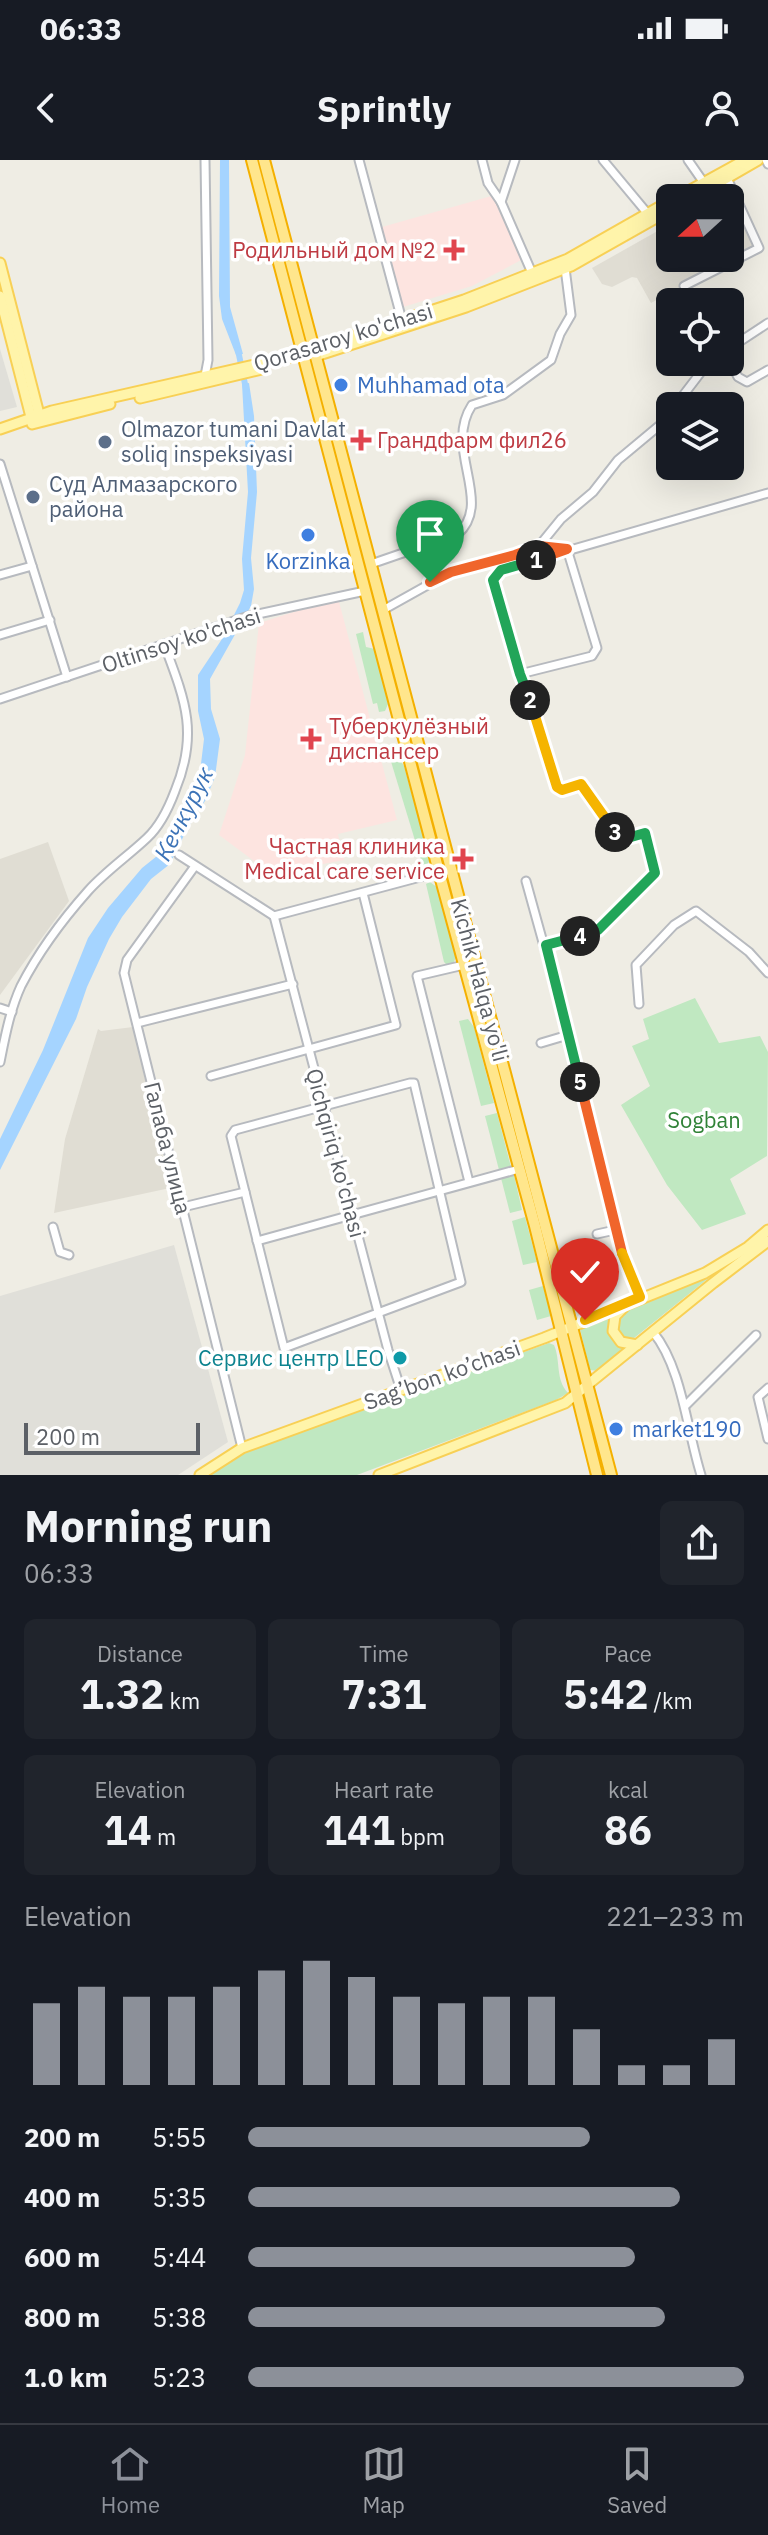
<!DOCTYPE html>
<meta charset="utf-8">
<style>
:root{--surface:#171b24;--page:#20242c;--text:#f1f3f6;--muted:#9ea1a6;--line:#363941;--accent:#8c9099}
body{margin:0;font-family:"IBM Plex Sans",sans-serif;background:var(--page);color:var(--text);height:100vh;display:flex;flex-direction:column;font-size:30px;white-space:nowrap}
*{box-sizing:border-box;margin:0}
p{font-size:26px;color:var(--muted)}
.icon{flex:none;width:44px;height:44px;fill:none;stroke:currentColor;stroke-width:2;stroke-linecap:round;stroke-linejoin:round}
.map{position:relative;height:1315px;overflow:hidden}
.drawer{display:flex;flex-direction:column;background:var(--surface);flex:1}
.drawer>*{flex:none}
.needle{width:52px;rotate:249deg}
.buttons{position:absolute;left:656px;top:24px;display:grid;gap:16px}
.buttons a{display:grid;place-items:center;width:88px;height:88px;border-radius:12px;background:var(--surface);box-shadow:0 8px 32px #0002;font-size:40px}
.scale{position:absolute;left:24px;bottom:20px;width:176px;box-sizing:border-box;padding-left:8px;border:4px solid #5c6066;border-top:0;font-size:22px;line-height:28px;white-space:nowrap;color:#5c6066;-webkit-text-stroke:6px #fff;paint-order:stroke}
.pin{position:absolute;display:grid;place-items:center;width:68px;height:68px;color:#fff;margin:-82px -34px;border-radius:50% 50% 50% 0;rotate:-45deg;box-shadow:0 0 8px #0007}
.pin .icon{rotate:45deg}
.km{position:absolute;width:40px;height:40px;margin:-20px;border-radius:50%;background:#222;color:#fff;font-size:22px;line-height:40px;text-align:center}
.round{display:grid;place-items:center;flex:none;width:84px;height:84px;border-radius:12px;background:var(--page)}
.summary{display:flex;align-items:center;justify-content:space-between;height:136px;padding:0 24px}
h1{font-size:44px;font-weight:700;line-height:60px}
.metrics{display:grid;grid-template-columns:repeat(3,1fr);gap:12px;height:136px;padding:8px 24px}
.metrics div{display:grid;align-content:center;border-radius:12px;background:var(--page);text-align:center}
.metrics b{font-size:40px;font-weight:700}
.metrics small{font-size:22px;font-weight:400}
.metrics p{font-size:22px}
.chart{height:224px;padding:16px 24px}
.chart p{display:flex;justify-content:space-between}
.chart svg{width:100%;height:144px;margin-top:8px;stroke:var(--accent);stroke-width:6}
ul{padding:0 24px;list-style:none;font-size:26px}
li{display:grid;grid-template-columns:128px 96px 1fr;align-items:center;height:60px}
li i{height:20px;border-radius:10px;background:var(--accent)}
.status{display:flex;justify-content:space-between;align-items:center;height:56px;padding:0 40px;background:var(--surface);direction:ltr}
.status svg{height:22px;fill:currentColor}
header{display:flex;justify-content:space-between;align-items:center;height:104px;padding:0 24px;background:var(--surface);font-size:36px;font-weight:700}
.tabs{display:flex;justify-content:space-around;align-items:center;height:112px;border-top:2px solid var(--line);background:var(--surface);font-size:22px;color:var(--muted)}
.tabs a{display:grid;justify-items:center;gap:4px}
.tabs .on{color:var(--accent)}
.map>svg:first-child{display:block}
.industrial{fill:#e0dfd9}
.education{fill:#e0ddd3}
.medical{fill:#fde4e0}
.green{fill:#c0e8c1}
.water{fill:#a5d4ff}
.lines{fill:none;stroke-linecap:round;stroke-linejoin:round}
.canal{stroke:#a5d4ff;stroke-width:6}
.minor-casing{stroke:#b7babf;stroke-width:11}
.major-casing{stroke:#f8d055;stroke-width:13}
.highway-casing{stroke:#f4b000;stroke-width:14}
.minor{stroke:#fff;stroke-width:7}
.major{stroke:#fff4aa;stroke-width:9}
.highway{stroke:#ffe68c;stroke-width:10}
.split-1-casing{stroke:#fff;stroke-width:16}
.split-2-casing{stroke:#fff;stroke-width:16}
.split-3-casing{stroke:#fff;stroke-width:16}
.split-4-casing{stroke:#fff;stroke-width:16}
.split-5-casing{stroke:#fff;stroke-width:16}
.split-6-casing{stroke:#fff;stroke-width:16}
.split-7-casing{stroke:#fff;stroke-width:16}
.split-1{stroke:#f0652b;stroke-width:10}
.split-2{stroke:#22a559;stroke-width:10}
.split-3{stroke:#f5b400;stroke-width:10}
.split-4{stroke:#22a559;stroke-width:10}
.split-5{stroke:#22a559;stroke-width:10}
.split-6{stroke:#f0652b;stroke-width:10}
.split-7{stroke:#f5b400;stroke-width:10}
.health-dot{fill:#e0444e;stroke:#fff;stroke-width:3}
.shop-dot{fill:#3f7fe0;stroke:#fff;stroke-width:3}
.service-dot{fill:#5c6f8a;stroke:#fff;stroke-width:3}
.culture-dot{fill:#0f9aa8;stroke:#fff;stroke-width:3}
.labels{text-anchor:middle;stroke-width:7;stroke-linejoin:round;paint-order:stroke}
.health-label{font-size:22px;fill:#be3a42;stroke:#fff;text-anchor:end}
.street-label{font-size:22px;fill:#5c6066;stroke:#fff}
.shop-label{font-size:22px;fill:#366cbe;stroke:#fff;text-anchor:start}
.service-label{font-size:22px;fill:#4e5e75;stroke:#fff;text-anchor:start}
.park-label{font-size:22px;fill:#308237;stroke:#fff}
.culture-label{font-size:22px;fill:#0d838f;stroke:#fff;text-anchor:end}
.water-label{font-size:24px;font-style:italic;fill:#3c73b7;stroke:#fff}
</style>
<div class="status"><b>06:33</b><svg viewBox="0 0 49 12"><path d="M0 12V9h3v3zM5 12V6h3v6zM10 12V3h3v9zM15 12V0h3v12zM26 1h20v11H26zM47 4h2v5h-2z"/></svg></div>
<header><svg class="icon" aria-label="back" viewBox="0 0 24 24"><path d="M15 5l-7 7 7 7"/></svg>Sprintly<svg class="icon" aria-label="person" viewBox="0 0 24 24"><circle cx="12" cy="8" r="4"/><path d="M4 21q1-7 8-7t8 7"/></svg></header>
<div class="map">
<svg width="768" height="1315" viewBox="0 0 768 1315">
<rect width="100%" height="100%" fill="#efede4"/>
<g class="industrial">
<path d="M0 189 17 247 0 251Z"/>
<path d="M174 1085 228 1282 178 1315H0V1136Z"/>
</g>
<g class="education">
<path d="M729 30 741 52 744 68 754 87 651 143 637 118 632 117 612 127 602 124 592 108 670 64V98H730V38H714Z"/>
<path d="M48 682 69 741 0 835V699Z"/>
<path d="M133 867 170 1028 54 1053 65 979 98 869 101 871Z"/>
</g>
<g class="medical">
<path d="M495 35 523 99 472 126 403 147 382 67Z"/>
<path d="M338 438 397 660 338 674 344 700 292 710 291 706 270 713 219 675 245 595 259 463Z"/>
</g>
<g class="green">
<path d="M354 353 422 618 419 619 350 354Z"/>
<path d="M363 472 366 487 375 489 388 544 385 551 379 552 377 543 373 544 356 474Z"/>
<path d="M393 592 396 593 404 606 430 700 424 710 389 595Z"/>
<path d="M426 631 506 929 502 930 422 632Z"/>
<path d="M430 722 438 728 456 797 453 804 447 805 444 802 426 724Z"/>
<path d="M695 838 719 883 760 876 768 892 767 996 730 1019 746 1054 702 1070 667 1025 621 945 650 926 632 886 649 879 643 859Z"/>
<path d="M468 859 474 867 494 943 481 946 459 861Z"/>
<path d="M497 953 511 1007 499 1010 485 956Z"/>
<path d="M514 1015 522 1050 510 1053 501 1018Z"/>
<path d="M525 1057 537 1102 523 1105 512 1061Z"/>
<path d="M710 1117 634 1178 624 1177 617 1169C617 1167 618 1159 619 1157 627 1146 695 1121 710 1117Z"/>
<path d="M543 1126 551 1156 537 1160 529 1130Z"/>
<path d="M612 1155C604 1172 617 1176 625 1189L598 1211 590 1210 580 1169Z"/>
<path d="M549 1183 554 1185C561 1201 555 1219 568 1233L556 1240 357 1315H209L247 1291Z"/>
</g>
<g class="water">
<path d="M220 0H229L230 147 243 194 236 195 222 159 219 136Z"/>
<path d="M249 223 254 256 257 332 251 398 254 429 251 446 210 519 211 549 220 579 215 617 205 641 188 667 170 704 151 719 122 757 109 779 87 827 76 859 0 1010V979L43 890 88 778 108 748 142 708 157 696 200 612 204 579 198 551V515L222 479 240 443 244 430 242 399 248 332 242 224Z"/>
</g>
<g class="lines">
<path class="canal" d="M238 190 246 229"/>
<g class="minor-casing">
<g id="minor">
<path d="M359 0 403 164"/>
<path d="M482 0 488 23 501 42 532 113"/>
<path d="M603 0 648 54"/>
<path d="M688 0 704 23"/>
<path d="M766 0 768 4"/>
<path d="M501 42 515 0"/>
<path d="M684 126 759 88 727 18"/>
<path d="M730 188 768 163"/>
<path d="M730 202 738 217 747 222 768 210"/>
<path d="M205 216 208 200 205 0"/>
<path d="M675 246 701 212 714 202"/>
<path d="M0 304 67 517"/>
<path d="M371 404 458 374C494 341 443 289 472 245L503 235 551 200 560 174 571 155 565 108"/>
<path d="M0 415 32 406"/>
<path d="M383 450 451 412 539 386 561 359 593 332 618 300 660 265 670 252"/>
<path d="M0 475 50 460"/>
<path d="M520 514 592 496 597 488 567 389 539 386"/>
<path d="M0 539 249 456 365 431"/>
<path d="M179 695 274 756 439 712"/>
<path d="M195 706 127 800 124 813 242 1288"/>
<path d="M526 721 575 898 615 1070 626 1109 640 1137"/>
<path d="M274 756 388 1190 401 1230"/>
<path d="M546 785 598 770 655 713 645 673 621 679 581 624 562 630 557 627C538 560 514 496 495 429L494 417 501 410 768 333"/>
<path d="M464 805 417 816 469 1022"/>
<path d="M639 844 636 805 674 765 696 751 749 792 768 813"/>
<path d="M0 848 12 852"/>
<path d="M137 863 293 824"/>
<path d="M541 883 568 875"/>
<path d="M0 902C5 877 10 850 21 826 38 793 64 758 88 731 106 711 128 696 147 678 160 666 169 647 175 631 199 573 185 540 164 484"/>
<path d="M211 916 396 865 363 733"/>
<path d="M410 923H414L461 1122 284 1188 231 976 235 970Z"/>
<path d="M183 1047 245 1032"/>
<path d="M53 1067 60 1092 69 1095"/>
<path d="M597 1074 615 1070"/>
<path d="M257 1081 519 1009"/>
<path d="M653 1172C682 1207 687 1271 701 1315"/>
<path d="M768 1228 758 1237 768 1279"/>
<path d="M685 1246 756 1175"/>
</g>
</g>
<g class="major-casing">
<g id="major">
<path d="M676 38 745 0"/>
<path d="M692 38 758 0"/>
<path d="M0 103 40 258"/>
<path d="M0 136 32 261"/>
<path d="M319 195 466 147 571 106 670 50"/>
<path d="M140 238 262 209"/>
<path d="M32 264 110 244"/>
<path d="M0 269 52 251 290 197 464 140 568 99 670 41"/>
<path d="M625 1146 615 1156 613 1171 621 1182 637 1185"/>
<path d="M200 1315 242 1288 544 1178 705 1113 748 1087 768 1070"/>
<path d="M379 1315 565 1243 713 1123 768 1081"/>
</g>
</g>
<g class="highway-casing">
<g id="highway">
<path d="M252 0 439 712 535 1066 597 1315"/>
<path d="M264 0 611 1315"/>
</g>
</g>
<use href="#minor" class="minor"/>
<use href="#major" class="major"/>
<use href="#highway" class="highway"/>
</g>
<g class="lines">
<g class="split-1-casing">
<path id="split-1" d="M430 422 451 412 515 395 539 386 567 389 536 400"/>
</g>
<g class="split-2-casing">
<path id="split-2" d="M530 540 520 514 493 420 501 410 536 400"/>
</g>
<g class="split-3-casing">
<path id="split-3" d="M530 540 557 627 562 630 581 624 615 672"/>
</g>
<g class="split-4-casing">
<path id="split-4" d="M580 776 598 770 655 713 645 673 624 679 615 672"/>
</g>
<g class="split-5-casing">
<path id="split-5" d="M580 776 546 785 580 922"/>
</g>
<g class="split-6-casing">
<path id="split-6" d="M580 922 622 1093"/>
</g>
<g class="split-7-casing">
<path id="split-7" d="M585 1160 640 1137 622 1093"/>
</g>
<use href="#split-1" class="split-1"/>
<use href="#split-2" class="split-2"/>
<use href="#split-3" class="split-3"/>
<use href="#split-4" class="split-4"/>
<use href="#split-5" class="split-5"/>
<use href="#split-6" class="split-6"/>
<use href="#split-7" class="split-7"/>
</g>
<g class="health-dot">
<path d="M450 78h8v8h8v8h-8v8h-8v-8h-8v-8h8z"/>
<path d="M357 268h8v8h8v8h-8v8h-8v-8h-8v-8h8z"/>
<path d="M307 567h8v8h8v8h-8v8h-8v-8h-8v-8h8z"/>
<path d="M459 687h8v8h8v8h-8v8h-8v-8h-8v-8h8z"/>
</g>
<g class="shop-dot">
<circle cx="341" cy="225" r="8"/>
<circle cx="308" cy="375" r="8"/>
<circle cx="616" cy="1269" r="8"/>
</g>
<g class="service-dot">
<circle cx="105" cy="282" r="8"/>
<circle cx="33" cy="337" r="8"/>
</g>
<circle class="culture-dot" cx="400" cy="1198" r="8"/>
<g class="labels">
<g class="health-label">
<text x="436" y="98">Родильный дом №2</text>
<text x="377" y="288" text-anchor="start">Грандфарм фил26</text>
<text x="329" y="574" text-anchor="start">Туберкулёзный<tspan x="329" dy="25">диспансер</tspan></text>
<text x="445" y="694">Частная клиника<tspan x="445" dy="25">Medical care service</tspan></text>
</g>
<g class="street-label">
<text transform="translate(343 177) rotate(-17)" y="8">Qorasaroy ko'chasi</text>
<text transform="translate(181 480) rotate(-18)" y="8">Oltinsoy ko'chasi</text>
<text transform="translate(480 820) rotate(75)" y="8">Kichik Halqa yo'li</text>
<text transform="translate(168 988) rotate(76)" y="8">Галаба улица</text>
<text transform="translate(336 993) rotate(75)" y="8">Qichqiriq ko'chasi</text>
<text transform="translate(442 1215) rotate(-20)" y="8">Sag’bon ko’chasi</text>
</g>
<g class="shop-label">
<text x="357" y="233">Muhhamad ota</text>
<text x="308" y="409" text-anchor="middle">Korzinka</text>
<text x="632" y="1277">market190</text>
</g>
<g class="service-label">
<text x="121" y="277">Olmazor tumani Davlat<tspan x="121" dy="25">soliq inspeksiyasi</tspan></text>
<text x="49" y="332">Суд Алмазарского<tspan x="49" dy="25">района</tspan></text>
</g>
<g class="park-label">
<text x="704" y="968">Sogban</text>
</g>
<g class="culture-label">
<text x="384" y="1206">Сервис центр LEO</text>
</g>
<g class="water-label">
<text transform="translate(184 654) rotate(-63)" y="8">Кечкурук</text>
</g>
</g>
</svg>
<div class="buttons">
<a><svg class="needle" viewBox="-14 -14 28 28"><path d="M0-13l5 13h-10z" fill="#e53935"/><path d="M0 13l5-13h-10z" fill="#9ea1a6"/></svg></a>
<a><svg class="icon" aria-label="locate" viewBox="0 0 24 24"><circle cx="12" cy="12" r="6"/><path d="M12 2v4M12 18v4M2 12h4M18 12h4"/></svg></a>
<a><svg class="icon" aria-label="layers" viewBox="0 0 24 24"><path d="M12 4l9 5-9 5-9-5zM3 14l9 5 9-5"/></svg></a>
</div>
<div class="scale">200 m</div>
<div class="pin" style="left:430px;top:422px;background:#1e9e55"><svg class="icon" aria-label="arrive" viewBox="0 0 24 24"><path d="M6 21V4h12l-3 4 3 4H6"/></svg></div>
<div class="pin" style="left:585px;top:1160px;background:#d93025"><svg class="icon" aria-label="check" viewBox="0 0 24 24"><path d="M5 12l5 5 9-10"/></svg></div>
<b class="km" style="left:536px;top:400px">1</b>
<b class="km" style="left:530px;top:540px">2</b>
<b class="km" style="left:615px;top:672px">3</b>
<b class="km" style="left:580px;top:776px">4</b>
<b class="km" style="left:580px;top:922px">5</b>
</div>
<section class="drawer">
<div class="summary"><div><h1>Morning run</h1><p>06:33</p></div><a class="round"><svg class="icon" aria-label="share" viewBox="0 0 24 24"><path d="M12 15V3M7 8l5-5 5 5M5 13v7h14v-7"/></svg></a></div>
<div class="metrics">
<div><p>Distance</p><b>1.32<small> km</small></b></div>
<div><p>Time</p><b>7:31</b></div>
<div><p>Pace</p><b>5:42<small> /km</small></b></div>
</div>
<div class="metrics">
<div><p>Elevation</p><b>14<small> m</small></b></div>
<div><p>Heart rate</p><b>141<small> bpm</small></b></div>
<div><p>kcal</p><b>86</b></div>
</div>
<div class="chart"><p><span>Elevation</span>221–233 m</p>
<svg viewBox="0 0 160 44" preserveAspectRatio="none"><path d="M5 44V19M15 44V14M25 44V17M35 44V17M45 44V14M55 44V9M65 44V6M75 44V11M85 44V17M95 44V19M105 44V17M115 44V17M125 44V27M135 44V38M145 44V38M155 44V30"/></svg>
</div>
<ul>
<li><b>200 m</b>5:55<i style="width:69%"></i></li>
<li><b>400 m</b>5:35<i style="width:87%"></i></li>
<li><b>600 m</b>5:44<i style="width:78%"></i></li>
<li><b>800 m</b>5:38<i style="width:84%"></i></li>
<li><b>1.0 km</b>5:23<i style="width:100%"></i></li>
</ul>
</section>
<nav class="tabs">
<a class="on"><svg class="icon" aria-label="home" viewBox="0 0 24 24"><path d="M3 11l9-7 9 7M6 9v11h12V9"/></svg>Home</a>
<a><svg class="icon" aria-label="map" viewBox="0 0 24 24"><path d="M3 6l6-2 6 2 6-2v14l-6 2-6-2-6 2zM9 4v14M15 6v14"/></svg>Map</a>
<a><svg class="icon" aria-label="saved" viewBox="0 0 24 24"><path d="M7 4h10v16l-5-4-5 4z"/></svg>Saved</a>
</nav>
